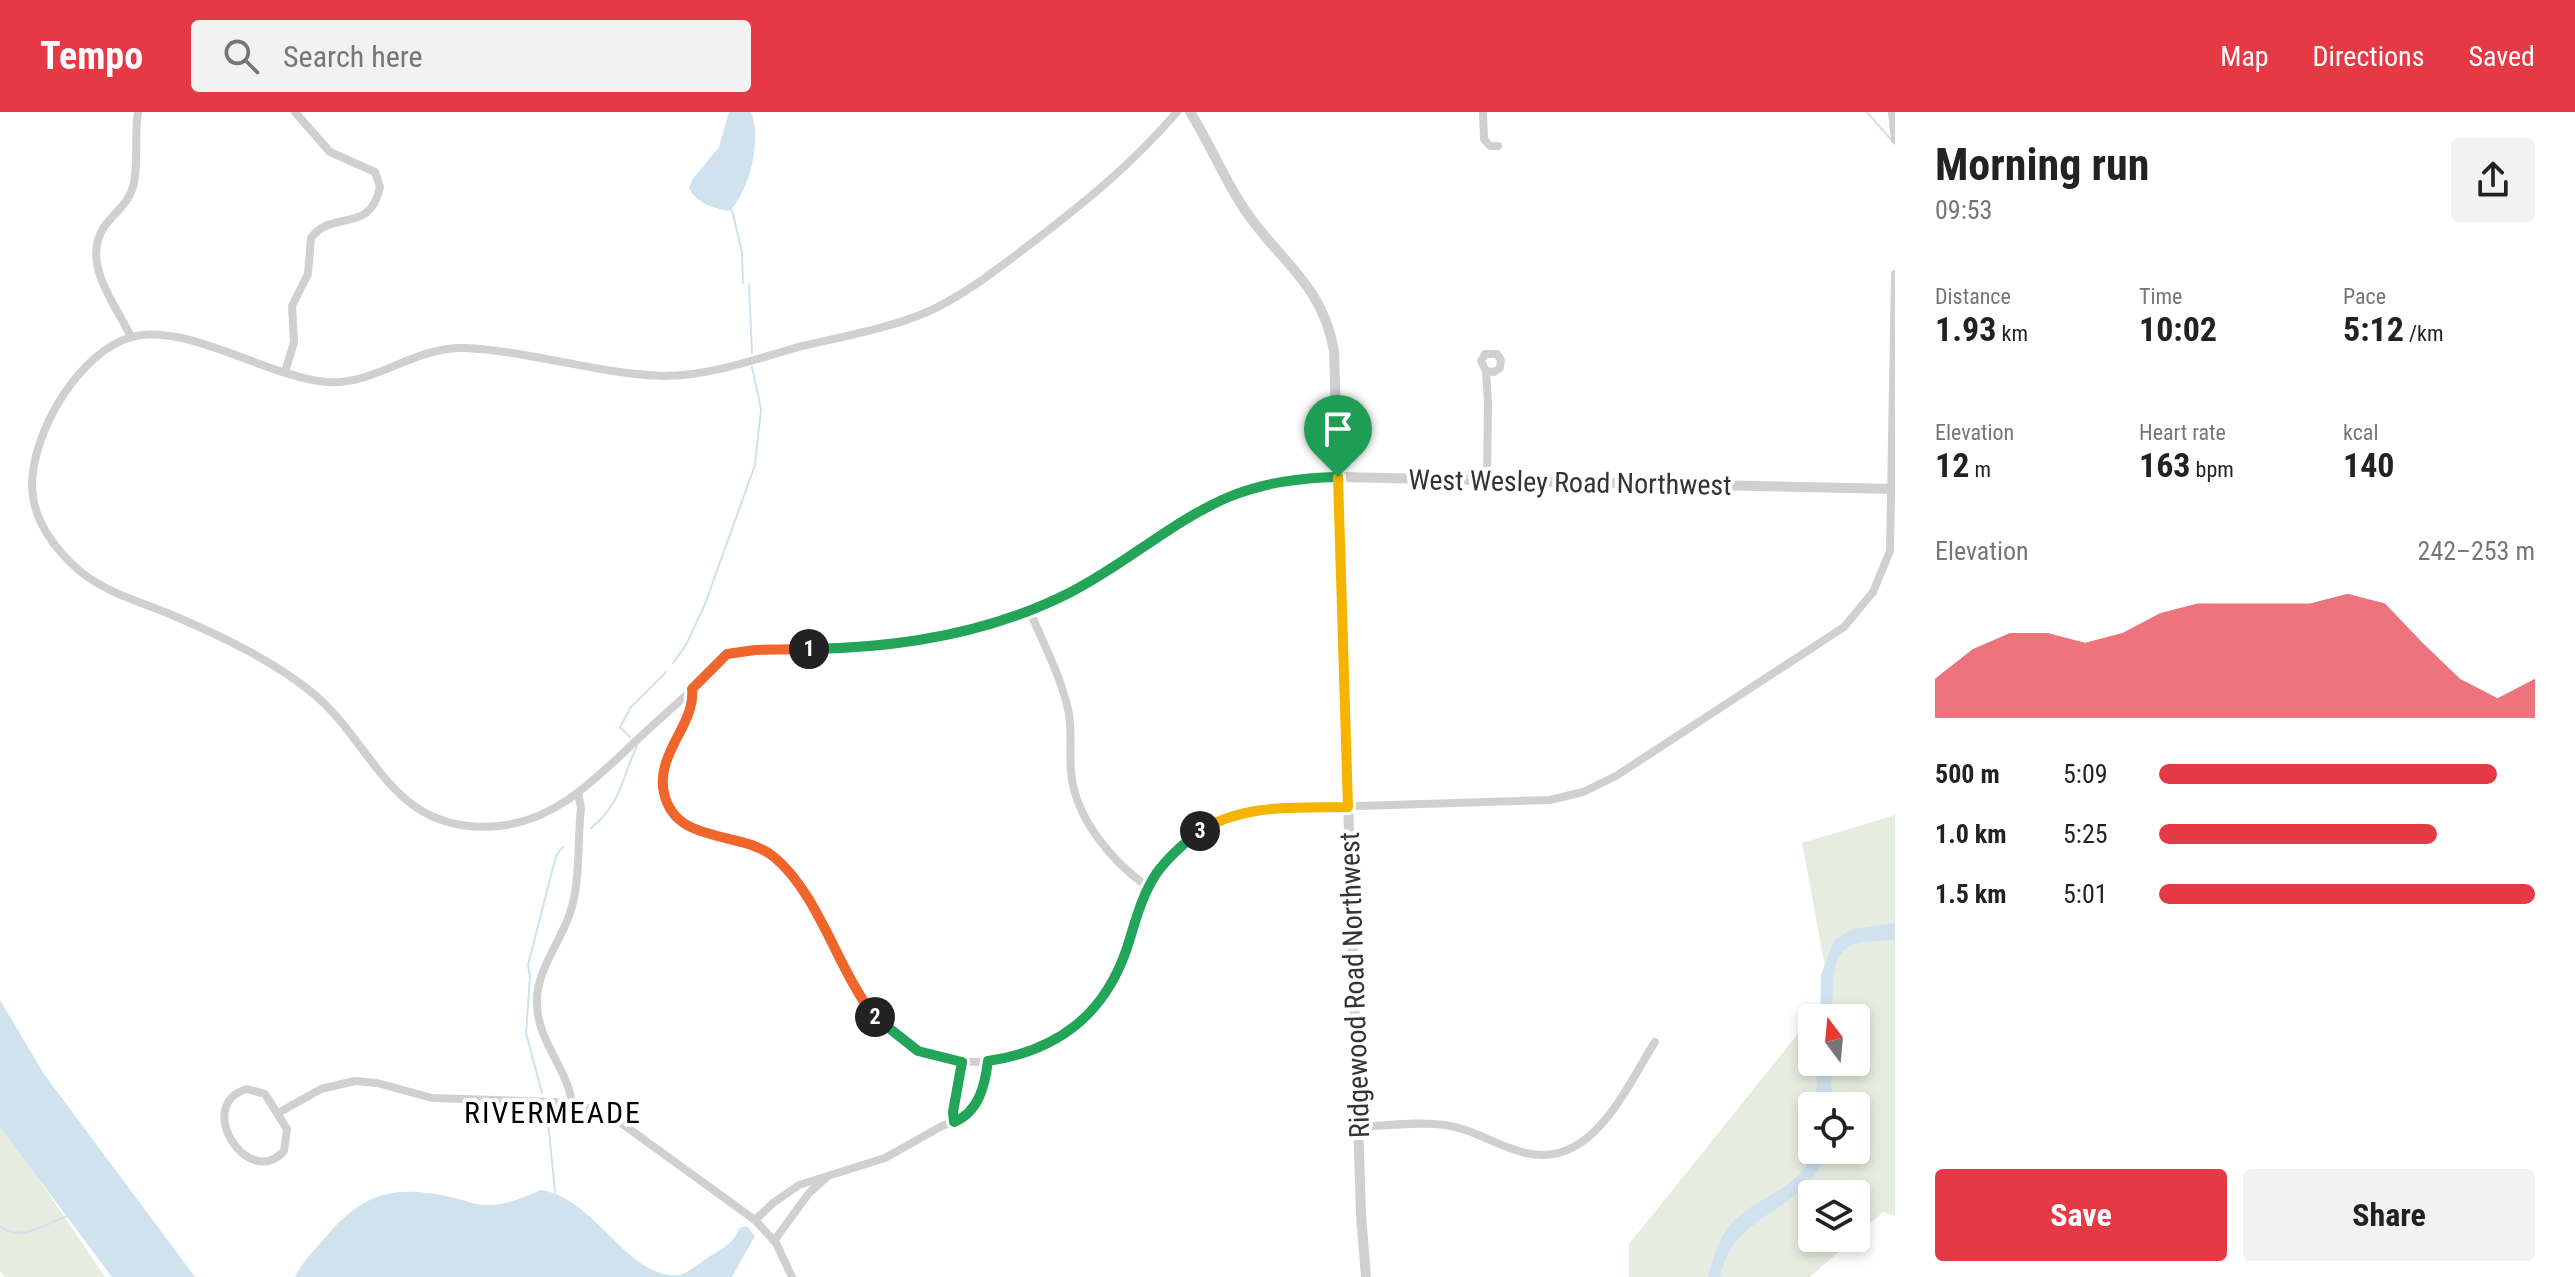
<!DOCTYPE html>
<meta charset="utf-8">
<style>
:root{--surface:#fff;--page:#f2f2f2;--text:#222;--muted:#767676;--accent:#e63946}
body{margin:0;font-family:"Roboto Condensed",sans-serif;background:var(--page);color:var(--text);height:100vh;display:flex;flex-direction:column;font-size:30px;white-space:nowrap}
*{box-sizing:border-box;margin:0}
p{font-size:26px;color:var(--muted)}
.icon{flex:none;width:44px;height:44px;fill:none;stroke:currentColor;stroke-width:2;stroke-linecap:round;stroke-linejoin:round}
.map{position:relative;flex:1;overflow:hidden}
.drawer{display:flex;flex-direction:column;background:var(--surface);width:680px}
.drawer>*{flex:none}
.needle{width:52px;rotate:344deg}
.tools{position:absolute;left:1798px;top:892px;display:grid;gap:16px}
.tools a{display:grid;place-items:center;width:72px;height:72px;border-radius:8px;background:var(--surface);box-shadow:0 4px 12px #0003;font-size:40px}
.pin{position:absolute;display:grid;place-items:center;width:68px;height:68px;color:#fff;margin:-82px -34px;border-radius:50% 50% 50% 0;rotate:-45deg;box-shadow:0 0 8px #0007}
.pin .icon{rotate:45deg}
.km{position:absolute;width:40px;height:40px;margin:-20px;border-radius:50%;background:#222;color:#fff;font-size:22px;line-height:40px;text-align:center}
.round{display:grid;place-items:center;flex:none;width:84px;height:84px;border-radius:8px;background:var(--page)}
.head{display:flex;align-items:center;justify-content:space-between;height:136px;padding:0 40px}
h1{font-size:44px;font-weight:700;line-height:60px}
.stats{display:grid;grid-template-columns:repeat(3,1fr);gap:12px;height:136px;padding:8px 40px}
.stats div{display:grid;align-content:center}
.stats b{font-size:34px;font-weight:700}
.stats small{font-size:22px;font-weight:400}
.stats p{font-size:22px}
.chart{height:224px;padding:16px 40px}
.chart p{display:flex;justify-content:space-between}
.chart svg{width:100%;height:144px;margin-top:8px;fill:var(--accent);opacity:.7}
.primary-button{display:flex;gap:16px;margin-top:auto;padding:16px 40px}
.primary-button a{flex:1;height:92px;border-radius:8px;background:var(--accent);color:#fff;font-size:32px;font-weight:700;line-height:92px;text-align:center}
.primary-button a+a{background:var(--page);color:var(--text)}
ul{padding:0 40px;list-style:none;font-size:26px}
li{display:grid;grid-template-columns:128px 96px 1fr;align-items:center;height:60px}
li i{height:20px;border-radius:10px;background:var(--accent)}
header{display:flex;align-items:center;gap:48px;box-sizing:border-box;height:112px;padding:0 40px;background:var(--accent);color:#fff}
header strong{font-size:38px}
nav{display:flex;gap:44px;margin-inline-start:auto;font-size:28px}
.search{width:560px;height:72px;background:var(--page);display:flex;align-items:center;gap:20px;box-sizing:border-box;padding:0 28px;border-radius:8px;color:var(--muted);font-size:30px}
main{display:flex;flex:1;min-height:0}
.map>svg:first-child{display:block}
.green{fill:#e6ecdf;fill-rule:evenodd}
.water{fill:#cfe2ee}
.lines{fill:none;stroke-linecap:round;stroke-linejoin:round}
.stream{stroke:#cfe2ee;stroke-width:2}
.minor{stroke:#d0d0d0;stroke-width:8}
.tertiary{stroke:#d0d0d0;stroke-width:10}
.split-1-casing{stroke:#fff;stroke-width:16}
.split-2-casing{stroke:#fff;stroke-width:16}
.split-3-casing{stroke:#fff;stroke-width:16}
.split-4-casing{stroke:#fff;stroke-width:16}
.split-1{stroke:#22a559;stroke-width:10}
.split-2{stroke:#f0652b;stroke-width:10}
.split-3{stroke:#22a559;stroke-width:10}
.split-4{stroke:#f5b400;stroke-width:10}
.labels{text-anchor:middle;stroke-width:8;stroke-linejoin:round;paint-order:stroke}
.street-label{font-size:28px;fill:#333;stroke:#fff}
.neighbourhood-label{font-size:30px;letter-spacing:2px;fill:#000;stroke:#fff}
</style>
<header>
<strong>Tempo</strong>
<div class="search"><svg class="icon" aria-label="search" viewBox="0 0 24 24"><circle cx="10" cy="10" r="6"/><path d="M15 15l6 6"/></svg>Search here</div>
<nav><a>Map</a><a>Directions</a><a>Saved</a></nav>
</header>
<main>
<div class="map">
<svg width="1895" height="1165" viewBox="0 0 1895 1165">
<rect width="100%" height="100%" fill="#fff"/>
<g class="green">
<path d="M1895 703V1104L1883 1100 1856 1124V1082H1812V1126H1854L1810 1165H1629V1132L1830 882 1802 731ZM1812 906H1856V950H1812ZM1812 994H1856V1038H1812Z"/>
<path d="M0 1010 105 1165H5L0 1159Z"/>
</g>
<g class="water">
<path d="M729 0H751C762 28 750 77 730 99 714 97 696 91 689 76L692 68 719 35Z"/>
<path d="M1895 811V828C1882 829 1862 828 1850 834 1828 845 1833 886 1833 906H1820L1821 863 1834 828 1853 817Z"/>
<path d="M0 888 44 962 195 1165H112L0 1015Z"/>
<path d="M1817 950H1832L1831 994H1816Z"/>
<path d="M1814 1038H1827C1808 1101 1733 1098 1720 1165H1708C1713 1147 1718 1127 1730 1113 1757 1082 1799 1080 1814 1038Z"/>
<path d="M541 1078C595 1086 627 1165 676 1163 687 1163 699 1151 709 1145 721 1137 735 1131 739 1116L747 1114 755 1124 732 1165H295C303 1148 317 1136 329 1121 367 1078 397 1074 451 1085 464 1088 475 1093 488 1093 507 1093 524 1085 541 1078Z"/>
</g>
<g class="lines">
<g class="stream">
<path d="M1867 0 1895 32"/>
<path d="M732 98 742 140 743 171"/>
<path d="M749 173 752 241"/>
<path d="M673 551 686 533 705 492 755 353 761 297 752 255"/>
<path d="M630 625 620 615 631 595 666 560"/>
<path d="M591 716C622 691 621 667 637 634"/>
<path d="M542 981 526 921 530 865 528 853 556 744 563 735"/>
<path d="M547 999 555 1080"/>
<path d="M0 1114C21 1131 46 1111 68 1104"/>
</g>
<g class="minor">
<path d="M1177 0C1133 51 1090 86 1037 127 1001 154 966 183 925 201 884 218 838 225 795 236 753 248 709 264 664 264 597 262 532 239 465 236 414 234 375 274 326 270 268 265 185 210 132 225 79 239 31 322 32 375 33 409 56 439 81 460 107 481 141 490 172 503 219 523 268 546 309 578 376 631 389 724 499 714 558 708 597 665 638 627 657 609 677 592 696 574 706 563 715 551 727 542L755 538 880 535 971 518 1067 483 1230 384 1282 369 1338 365"/>
<path d="M1483 0 1484 27 1490 34H1498"/>
<path d="M1892 0 1895 28"/>
<path d="M131 225C117 194 80 152 104 115 114 101 128 92 133 75 139 52 134 24 138 0"/>
<path d="M1486 259 1494 260 1500 256 1501 248 1497 242H1485L1481 249 1486 259 1488 291 1487 368"/>
<path d="M285 260 294 230 292 194 308 162 311 126C332 97 370 123 380 75L375 60 330 40 295 0"/>
<path d="M1030 499C1043 532 1060 562 1068 597 1073 618 1069 639 1071 659 1074 705 1112 750 1148 775"/>
<path d="M692 577C697 610 658 639 663 674 670 733 735 717 772 743 798 762 816 799 830 827 843 854 856 884 876 905 929 964 1018 963 1078 913 1090 904 1099 888 1108 876 1134 837 1133 786 1165 750 1192 720 1225 704 1264 697L1550 688 1583 680 1616 664 1844 515 1873 480 1890 439 1895 162"/>
<path d="M247 977 265 982 287 1017 284 1039C248 1079 193 992 247 977Z"/>
<path d="M572 992C568 957 538 930 537 893 535 859 560 832 570 801 581 768 577 730 581 696L578 681"/>
<path d="M278 1001 321 977 355 969 377 971 432 986 554 990 585 995 621 1011 755 1108 776 1131 792 1165"/>
<path d="M954 1010 962 950"/>
<path d="M1359 1015C1387 1014 1418 1009 1445 1013 1474 1017 1498 1035 1526 1041 1593 1057 1626 975 1655 930"/>
<path d="M755 1108 773 1091 799 1073 885 1046 942 1014 965 1005 979 987 988 949"/>
<path d="M774 1129 809 1081 826 1066"/>
</g>
<g class="tertiary">
<path d="M1190 0C1211 33 1225 70 1247 101 1282 151 1323 174 1334 239L1361 1103 1366 1165"/>
<path d="M1338 365 1895 377"/>
</g>
</g>
<g class="lines">
<g class="split-1-casing">
<path id="split-1" d="M809 537C899 536 988 522 1069 481 1125 453 1173 408 1231 384 1266 370 1301 366 1338 365"/>
</g>
<g class="split-2-casing">
<path id="split-2" d="M809 537 755 538 727 542 692 577C696 612 655 642 664 681 676 734 740 717 774 745 819 782 838 859 875 905"/>
</g>
<g class="split-3-casing">
<path id="split-3" d="M875 905 918 939 962 950 953 1000 954 1010C979 1000 985 973 988 949 1057 939 1104 904 1127 836 1135 811 1141 785 1156 762 1168 745 1183 732 1200 719"/>
</g>
<g class="split-4-casing">
<path id="split-4" d="M1200 719C1245 691 1297 696 1348 695L1338 365"/>
</g>
<use href="#split-1" class="split-1"/>
<use href="#split-2" class="split-2"/>
<use href="#split-3" class="split-3"/>
<use href="#split-4" class="split-4"/>
</g>
<g class="labels">
<g class="street-label">
<text transform="translate(1570 370) rotate(1)" y="10">West Wesley Road Northwest</text>
<text transform="translate(1354 873) rotate(-92)" y="10">Ridgewood Road Northwest</text>
</g>
<g class="neighbourhood-label">
<text x="553" y="1011">RIVERMEADE</text>
</g>
</g>
</svg>
<div class="tools">
<a><svg class="needle" viewBox="-14 -14 28 28"><path d="M0-13l5 13h-10z" fill="#e53935"/><path d="M0 13l5-13h-10z" fill="#767676"/></svg></a>
<a><svg class="icon" aria-label="locate" viewBox="0 0 24 24"><circle cx="12" cy="12" r="6"/><path d="M12 2v4M12 18v4M2 12h4M18 12h4"/></svg></a>
<a><svg class="icon" aria-label="layers" viewBox="0 0 24 24"><path d="M12 4l9 5-9 5-9-5zM3 14l9 5 9-5"/></svg></a>
</div>
<div class="pin" style="left:1338px;top:365px;background:#1e9e55"><svg class="icon" aria-label="arrive" viewBox="0 0 24 24"><path d="M6 21V4h12l-3 4 3 4H6"/></svg></div>
<b class="km" style="left:809px;top:537px">1</b>
<b class="km" style="left:875px;top:905px">2</b>
<b class="km" style="left:1200px;top:719px">3</b>
</div>
<section class="drawer">
<div class="head"><div><h1>Morning run</h1><p>09:53</p></div><a class="round"><svg class="icon" aria-label="share" viewBox="0 0 24 24"><path d="M12 15V3M7 8l5-5 5 5M5 13v7h14v-7"/></svg></a></div>
<div class="stats">
<div><p>Distance</p><b>1.93<small> km</small></b></div>
<div><p>Time</p><b>10:02</b></div>
<div><p>Pace</p><b>5:12<small> /km</small></b></div>
</div>
<div class="stats">
<div><p>Elevation</p><b>12<small> m</small></b></div>
<div><p>Heart rate</p><b>163<small> bpm</small></b></div>
<div><p>kcal</p><b>140</b></div>
</div>
<div class="chart"><p><span>Elevation</span>242–253 m</p>
<svg viewBox="0 0 160 44" preserveAspectRatio="none"><path d="M0 44V32L10 23L20 18L30 18L40 21L50 18L60 12L70 9L80 9L90 9L100 9L110 6L120 9L130 21L140 32L150 38L160 32V44z"/></svg>
</div>
<ul>
<li><b>500 m</b>5:09<i style="width:90%"></i></li>
<li><b>1.0 km</b>5:25<i style="width:74%"></i></li>
<li><b>1.5 km</b>5:01<i style="width:100%"></i></li>
</ul>
<div class="primary-button"><a>Save</a><a>Share</a></div>
</section>
</main>
